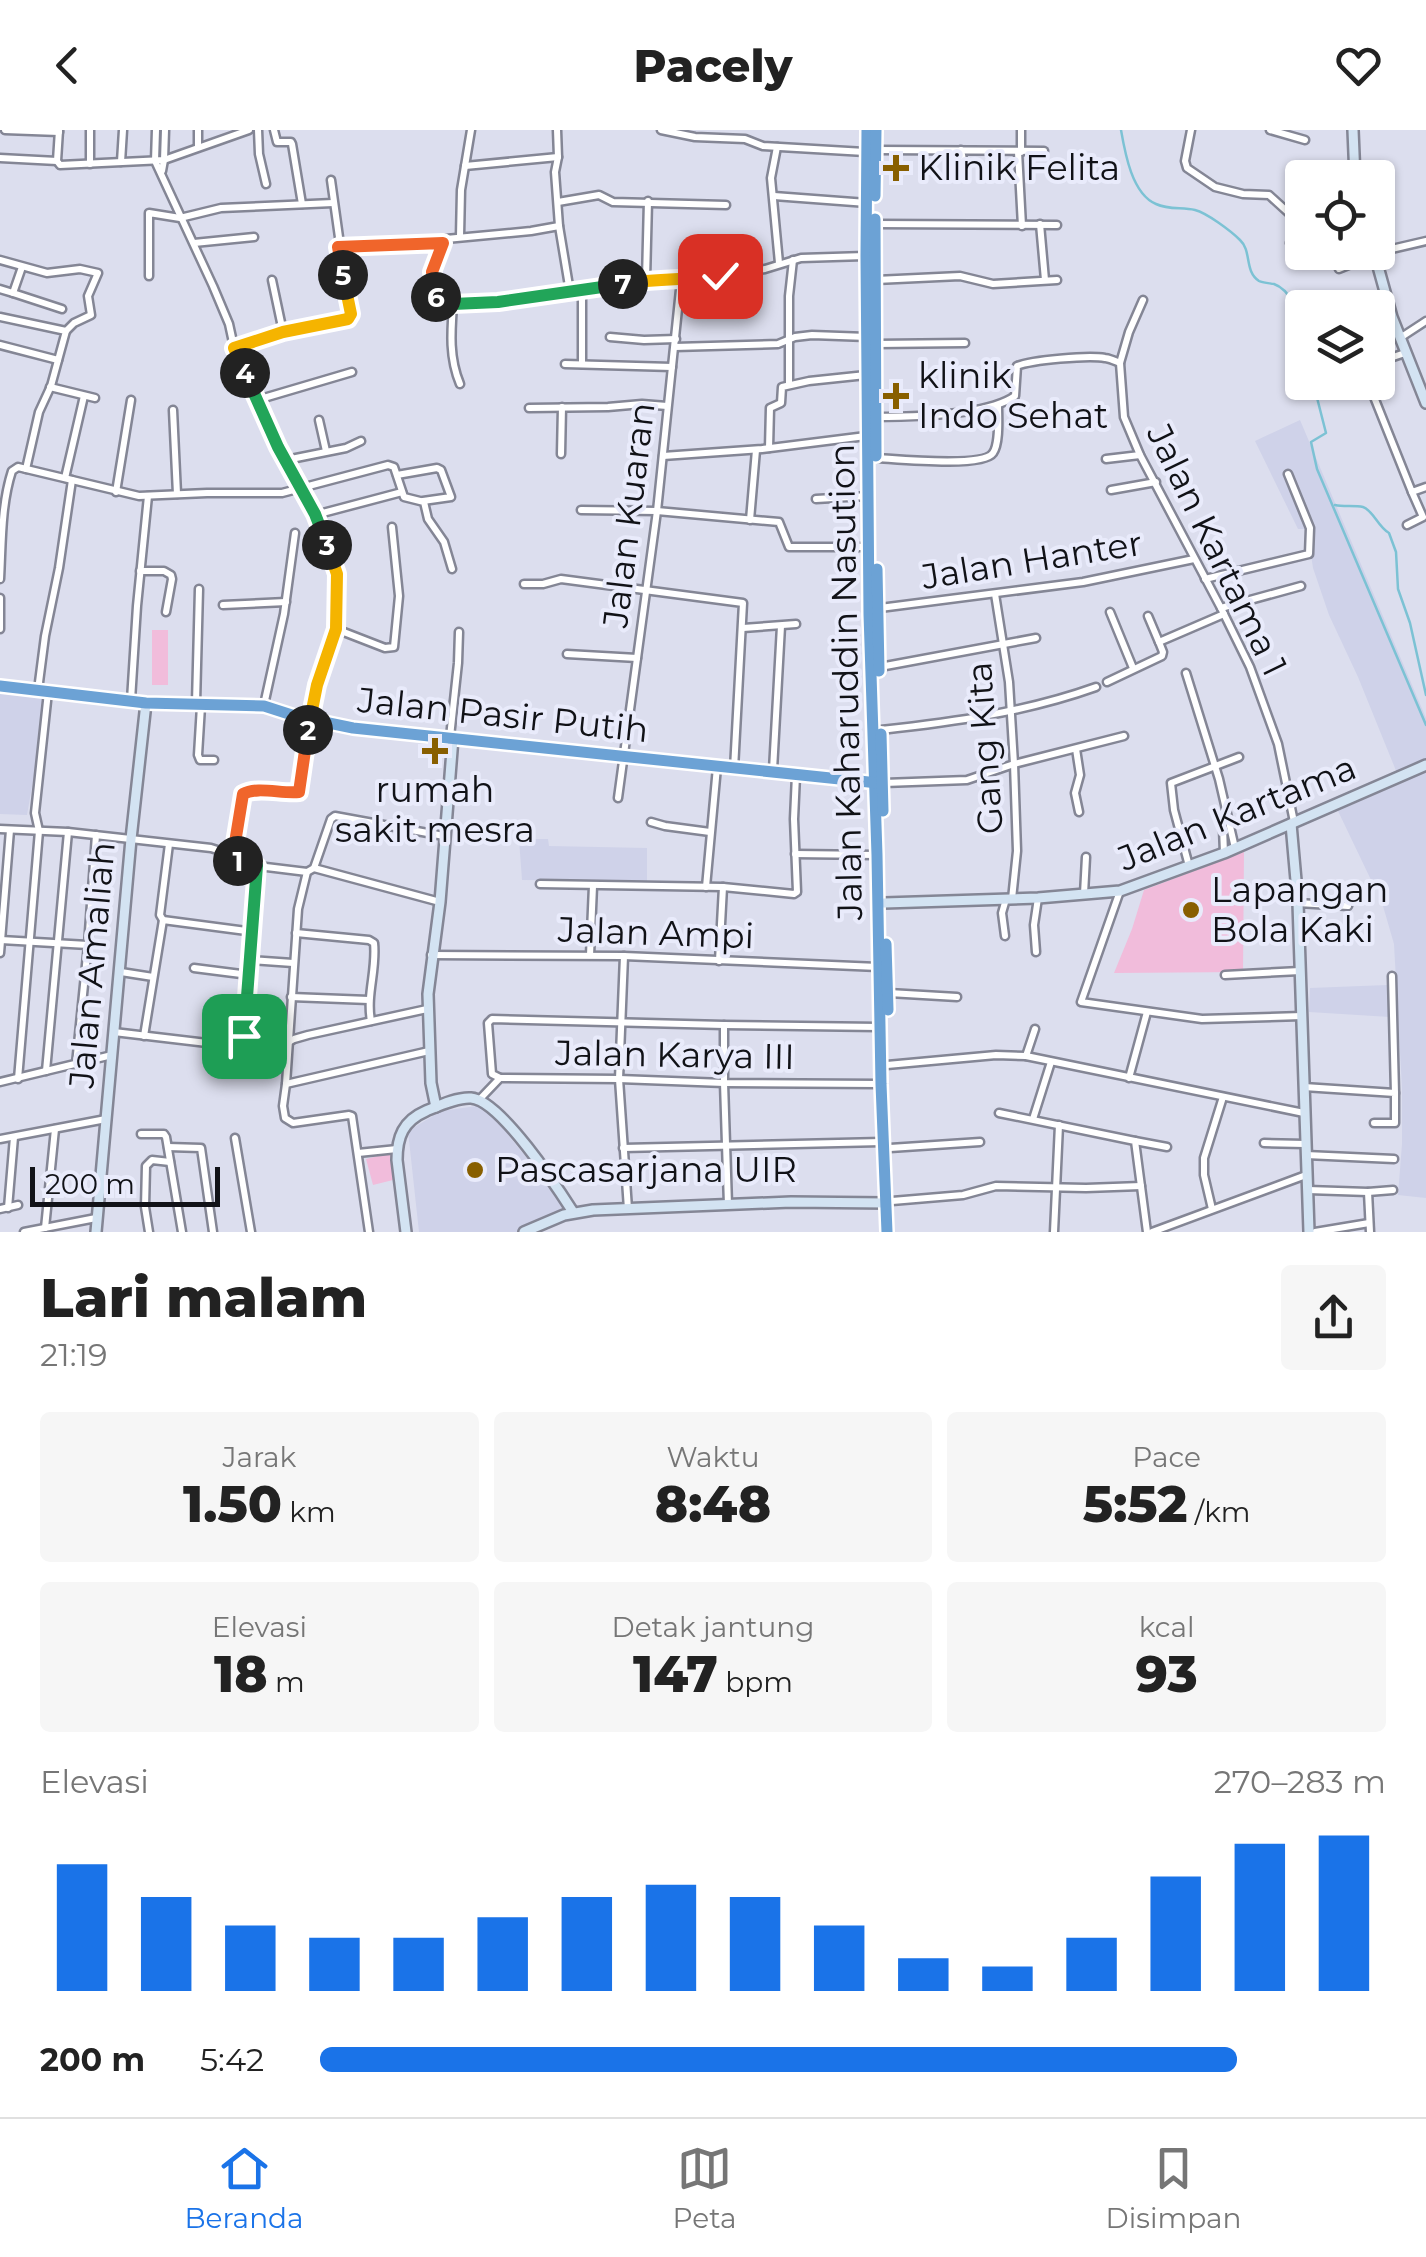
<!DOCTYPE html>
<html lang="id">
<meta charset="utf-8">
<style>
:root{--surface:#fff;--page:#f6f6f6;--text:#222;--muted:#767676;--line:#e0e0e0;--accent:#1a73e8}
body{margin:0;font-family:Montserrat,sans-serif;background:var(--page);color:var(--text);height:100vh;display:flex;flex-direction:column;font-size:38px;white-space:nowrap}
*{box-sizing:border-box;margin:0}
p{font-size:32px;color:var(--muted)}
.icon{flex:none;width:55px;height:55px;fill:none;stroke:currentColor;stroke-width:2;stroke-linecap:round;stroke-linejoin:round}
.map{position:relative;height:1102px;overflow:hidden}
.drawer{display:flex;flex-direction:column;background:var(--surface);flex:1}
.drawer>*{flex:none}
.tools{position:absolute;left:1285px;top:30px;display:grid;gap:20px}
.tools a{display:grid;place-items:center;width:110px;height:110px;border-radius:10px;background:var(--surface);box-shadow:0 2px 8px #0004;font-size:50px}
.scale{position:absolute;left:30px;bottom:25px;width:190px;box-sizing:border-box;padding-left:10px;border:5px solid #111217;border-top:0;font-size:28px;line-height:35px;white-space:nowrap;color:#111217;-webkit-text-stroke:8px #e9ebfb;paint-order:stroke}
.pin{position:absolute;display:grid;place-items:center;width:85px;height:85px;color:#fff;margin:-42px;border-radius:20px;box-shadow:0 5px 15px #0006}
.km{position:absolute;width:50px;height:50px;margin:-25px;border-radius:50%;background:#222;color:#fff;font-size:28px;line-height:50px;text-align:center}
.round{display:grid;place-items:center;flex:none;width:105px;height:105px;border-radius:10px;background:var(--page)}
.head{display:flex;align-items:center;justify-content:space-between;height:170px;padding:0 40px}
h1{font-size:55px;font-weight:800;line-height:75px}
.metrics{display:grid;grid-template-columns:repeat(3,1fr);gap:15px;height:170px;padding:10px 40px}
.metrics div{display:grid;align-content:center;border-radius:10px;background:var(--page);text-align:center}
.metrics b{font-size:50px;font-weight:800}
.metrics small{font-size:28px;font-weight:400}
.metrics p{font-size:28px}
.chart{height:280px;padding:20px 40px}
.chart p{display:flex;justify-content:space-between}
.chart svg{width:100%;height:180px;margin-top:10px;stroke:var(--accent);stroke-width:6}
ul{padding:0 40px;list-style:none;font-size:32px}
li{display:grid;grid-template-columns:160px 120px 1fr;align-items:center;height:75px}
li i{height:25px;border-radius:12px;background:var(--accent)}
header{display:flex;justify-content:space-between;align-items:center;height:130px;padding:0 40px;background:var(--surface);font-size:45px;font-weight:800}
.tabs{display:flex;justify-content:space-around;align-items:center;height:140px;border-top:2px solid var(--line);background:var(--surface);font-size:28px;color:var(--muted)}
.tabs a{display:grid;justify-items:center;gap:5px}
.tabs .current{color:var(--accent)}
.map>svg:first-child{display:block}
.built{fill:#cfd2e9}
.green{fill:#f1bcdb}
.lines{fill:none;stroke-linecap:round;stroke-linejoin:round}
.stream{stroke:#7cc2d4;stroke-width:2.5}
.street-casing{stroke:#848695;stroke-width:11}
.secondary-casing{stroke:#848695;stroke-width:14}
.highway-casing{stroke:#fff;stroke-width:16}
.street{stroke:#fff;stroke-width:6}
.secondary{stroke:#d3e3f2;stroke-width:9}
.highway{stroke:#6ca2d5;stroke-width:11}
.split-1-casing{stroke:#fff;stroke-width:20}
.split-2-casing{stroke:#fff;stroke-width:20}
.split-3-casing{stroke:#fff;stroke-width:20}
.split-4-casing{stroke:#fff;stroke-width:20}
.split-5-casing{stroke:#fff;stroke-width:20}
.split-6-casing{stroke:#fff;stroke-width:20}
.split-7-casing{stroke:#fff;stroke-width:20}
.split-8-casing{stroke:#fff;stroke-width:20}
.split-1{stroke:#22a559;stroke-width:12}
.split-2{stroke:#f0652b;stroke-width:12}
.split-3{stroke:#f5b400;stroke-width:12}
.split-4{stroke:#22a559;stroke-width:12}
.split-5{stroke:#f5b400;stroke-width:12}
.split-6{stroke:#f0652b;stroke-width:12}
.split-7{stroke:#22a559;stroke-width:12}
.split-8{stroke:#f5b400;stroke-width:12}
.poi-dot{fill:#885f00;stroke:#e9ebfb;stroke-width:4}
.labels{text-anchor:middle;stroke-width:8;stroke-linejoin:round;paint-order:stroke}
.poi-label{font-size:35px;fill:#111217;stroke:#e9ebfb;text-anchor:start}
.street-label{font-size:35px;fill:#111217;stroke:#e9ebfb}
</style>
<header><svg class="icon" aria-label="back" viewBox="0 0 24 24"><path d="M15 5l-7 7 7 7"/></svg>Pacely<svg class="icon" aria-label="heart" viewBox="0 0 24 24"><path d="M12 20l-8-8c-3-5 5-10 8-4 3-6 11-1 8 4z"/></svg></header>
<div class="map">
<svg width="1426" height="1102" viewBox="0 0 1426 1102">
<rect width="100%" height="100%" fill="#dcdeee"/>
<g class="built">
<path d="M1300 290 1426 588V1068L1398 1065 1402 1014V958L1394 814 1383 776 1381 754 1372 752 1338 681 1401 653 1358 547 1329 485 1313 438 1307 399H1298L1255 311Z"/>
<path d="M0 560 48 566 27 685 0 684Z"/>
<path d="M519 709H548L549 716 647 718V751L522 750Z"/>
<path d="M1387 855 1390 887 1309 882 1310 858Z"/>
<path d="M484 975 569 1080 523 1102H419L408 1001 441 981Z"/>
</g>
<g class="green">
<rect x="152" y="500" width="16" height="55"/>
<path d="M1244 722 1243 842 1114 843 1132 799 1144 760Z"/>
<path d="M390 1023 397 1049 373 1055 366 1029Z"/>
</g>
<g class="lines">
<g class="stream">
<path d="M1121 0C1125 23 1132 64 1156 74 1169 80 1182 77 1195 80 1207 83 1231 101 1240 110 1252 121 1244 141 1259 151 1261 152 1272 154 1274 154 1291 160 1298 183 1302 198"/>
<path d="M1313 252 1326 303 1311 312 1317 339 1426 595"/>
<path d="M1335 375C1343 377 1355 375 1363 377 1373 380 1378 397 1389 403L1396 422 1398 459 1410 493 1426 565"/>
</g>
<g class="street-casing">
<g id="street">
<path d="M5 0 59 2"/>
<path d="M59 0 57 31 60 35 164 30 249 0"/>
<path d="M156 0 155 31 213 156 229 194 234 217 264 287 315 385 335 434 338 456 336 499 317 555 305 615 299 661H245L238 684 233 725"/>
<path d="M198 0V17"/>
<path d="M258 0 259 24 266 54"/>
<path d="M274 0 277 12H291L292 14 302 74"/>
<path d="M557 0 558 27 555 42 559 96 531 101 446 109 434 133 432 150 437 169 445 174 453 175 582 161 646 150H681L720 146 765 139 801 128 865 126"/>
<path d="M661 0 695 7 745 9 763 16 865 22"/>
<path d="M1021 0V22"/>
<path d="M1191 0 1185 31 1187 38 1215 57 1243 64 1269 65 1302 95"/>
<path d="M1270 0 1305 10"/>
<path d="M777 17 771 48 779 133"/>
<path d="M876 20 1044 21"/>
<path d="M961 20 965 39"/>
<path d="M1018 22 1022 96"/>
<path d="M0 28 57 31"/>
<path d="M121 32 123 0"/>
<path d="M90 34V0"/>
<path d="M465 36 558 27"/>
<path d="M162 41 164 30 165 0"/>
<path d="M774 66 867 73"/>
<path d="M558 72 599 65 613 72 726 75"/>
<path d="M876 94 1057 95"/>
<path d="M1040 94 1045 150"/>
<path d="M559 96 570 162"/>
<path d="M460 106 461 60 471 0"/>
<path d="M194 113 254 107"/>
<path d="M1290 113 1302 100"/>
<path d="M338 117 443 113"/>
<path d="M0 130 47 143 80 139 98 143 88 166 91 185 74 193 66 201"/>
<path d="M22 137 13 163 62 179"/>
<path d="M1339 139 1383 121 1426 111"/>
<path d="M149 146V83L180 88 221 78 333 73"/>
<path d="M272 150 283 202"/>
<path d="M646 150 648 71"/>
<path d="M876 150 960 146 993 154 1057 150"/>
<path d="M0 159 13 163"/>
<path d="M1143 170 1129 202 1120 233 1124 287 1140 325 1221 478 1250 537 1278 614 1294 692"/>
<path d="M453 175C451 202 449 228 460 254"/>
<path d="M0 187 66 201 51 256 39 282 26 339"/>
<path d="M1378 190 1392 187"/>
<path d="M610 207 644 210 676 209"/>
<path d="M1400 208 1426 191"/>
<path d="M876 214 965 213"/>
<path d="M0 215 58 230"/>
<path d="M234 217 283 202 342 191 350 186 331 50"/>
<path d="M675 217 778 214 795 207 812 205 867 207"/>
<path d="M1378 232 1405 223"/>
<path d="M565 234 672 237"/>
<path d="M582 234V161"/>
<path d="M1368 252 1412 362 1426 357"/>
<path d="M789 254V166L793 130"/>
<path d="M50 257 95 268"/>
<path d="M257 270 352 242"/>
<path d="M529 278 608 277 642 274 667 276"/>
<path d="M173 280 177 364"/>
<path d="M874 287C910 287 987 286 1015 266L1017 236C1032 230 1088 225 1105 228 1108 228 1118 232 1120 233"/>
<path d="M319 290 326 321"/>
<path d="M769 318 770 278 781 273 782 257 809 251 866 245"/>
<path d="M561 324 562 277"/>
<path d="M663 326 762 319 866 306"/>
<path d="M876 328C896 329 983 338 993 323 1000 313 998 287 998 276"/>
<path d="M1106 329 1140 325"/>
<path d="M286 330 346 318 361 311"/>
<path d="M397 345 437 338 441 340 451 367 423 371"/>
<path d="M65 348 84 266"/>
<path d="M1111 360 1156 352"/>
<path d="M116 362 131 270"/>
<path d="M816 369 868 366"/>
<path d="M581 380 657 381 779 392 789 417H868"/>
<path d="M315 385 402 362"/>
<path d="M750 390 756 320"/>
<path d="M1407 395 1423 387 1412 362"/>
<path d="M140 441H164L171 445 172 449 166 482"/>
<path d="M0 449C2 413 1 375 12 341L18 337 139 366 207 363H282L388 335 394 337 404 367 424 372 428 389 444 412 452 439"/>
<path d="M1205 449 1309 424 1310 398 1288 344"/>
<path d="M524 454H543L561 449 743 473 734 639"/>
<path d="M995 464 1009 552 1014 634 1017 721 1012 769"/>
<path d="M0 468V499"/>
<path d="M223 475 286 472"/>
<path d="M880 478 1083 452 1194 429"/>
<path d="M1221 478 1301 456"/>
<path d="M1110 482 1133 538"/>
<path d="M1148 486 1159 512"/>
<path d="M743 498 796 494"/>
<path d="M336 499 385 518 394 517 399 466 392 397"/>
<path d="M567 524 637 528"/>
<path d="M880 537 1036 508"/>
<path d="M1186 543 1219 649 1235 718"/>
<path d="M1107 552 1162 526 1163 522 1159 512 1224 484"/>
<path d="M38 560 45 506 59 438 72 350"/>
<path d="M131 570 137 476 148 366"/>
<path d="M196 573 199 459"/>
<path d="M264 575 284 484 295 403"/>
<path d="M201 576 198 625 200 630H214"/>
<path d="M881 600C954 592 1026 582 1096 557"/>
<path d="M450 607 458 533 459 502"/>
<path d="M1076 619 1080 645 1075 663 1079 682"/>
<path d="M773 640 781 496"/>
<path d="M884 653 967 650 1014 634 1124 606"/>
<path d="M618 668 657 381 681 150"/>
<path d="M651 692 665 696 710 702"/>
<path d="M1223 698 1224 723"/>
<path d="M0 699 68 702 211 718 233 725 242 734 307 742"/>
<path d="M795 724 876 725"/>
<path d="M1189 736 1174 680 1171 653 1239 627"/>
<path d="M314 738 440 772"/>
<path d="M540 754 723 757 794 764 797 762 794 689 796 645"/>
<path d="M706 757 717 637"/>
<path d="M1120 761 1081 872 1202 889 1302 886"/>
<path d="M1084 764 1086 727"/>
<path d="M1298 773 1348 776"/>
<path d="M163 790 160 785 169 714"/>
<path d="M296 803 369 810 374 813C377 839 366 865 371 891"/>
<path d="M1005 806 1002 783 1006 769"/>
<path d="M1 810 88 815"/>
<path d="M1036 822 1034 795 1038 768"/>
<path d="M0 823 10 700"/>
<path d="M431 825 624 826 878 837"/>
<path d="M590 825 593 756"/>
<path d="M624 826 619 949 628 1079"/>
<path d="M251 830 293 833"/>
<path d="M719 831 723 757"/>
<path d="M194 838 249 845"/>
<path d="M121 842 153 847"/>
<path d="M1225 845 1300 841"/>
<path d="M1392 846 1395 963"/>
<path d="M889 863 957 867"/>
<path d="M291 867 369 870"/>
<path d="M724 895V953L728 1075"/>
<path d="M114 902 224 915 262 914 282 916 294 909 308 905 427 879"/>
<path d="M144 906 163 790 254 802"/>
<path d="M245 914 257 736"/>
<path d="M1026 926 1035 899"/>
<path d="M76 934 88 815 96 705"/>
<path d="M887 935 996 925 1026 926 1304 983"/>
<path d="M46 941 68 702"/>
<path d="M500 948 492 944 488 893 492 889 724 895 879 897"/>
<path d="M1129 948 1147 882"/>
<path d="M18 949 39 701 35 683 48 562"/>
<path d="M0 952 112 925"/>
<path d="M286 954 429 921"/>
<path d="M1304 957 1395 963V993H1374"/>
<path d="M479 970 500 948 619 949 724 953 879 954"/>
<path d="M999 983 1135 1011 1147 1102"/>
<path d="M1033 989 1051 932"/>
<path d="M141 1004H164L166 1007 182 1102"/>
<path d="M235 1008 251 1102"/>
<path d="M0 1009 106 989"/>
<path d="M1135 1011 1167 1017"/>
<path d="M1264 1013 1305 1014"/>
<path d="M168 1017 201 1018 213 1102"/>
<path d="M623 1018 882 1012"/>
<path d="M890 1018 980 1012"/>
<path d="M358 1023 397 1019"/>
<path d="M1306 1025 1394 1029"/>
<path d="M1308 1060 1368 1062 1393 1060"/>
<path d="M1368 1062 1370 1102"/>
<path d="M892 1071 963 1065 996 1056 1086 1058 1141 1056"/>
<path d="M8 1078 14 1007"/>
<path d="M0 1079 18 1075"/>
<path d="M1212 1079 1204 1045V1028L1223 967"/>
<path d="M45 1098 55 999"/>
<path d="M24 1102 96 1088"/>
<path d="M149 1102 145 1077 146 1036 152 1030 170 1032"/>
<path d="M369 1102 352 986 349 985 293 993 285 988 283 976 286 954 298 779 307 742 314 738 331 689 335 686 444 706"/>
<path d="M1054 1102 1059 995"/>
<path d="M1152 1102 1306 1045"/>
<path d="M1315 1102 1369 1093"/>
</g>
</g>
<g class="secondary-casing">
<g id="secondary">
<path d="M1353 0 1355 48"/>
<path d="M1374 122 1392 187 1426 273"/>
<path d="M1291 694 1298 773 1309 1102"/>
<path d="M884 773 1038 768 1120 761 1224 723 1426 635"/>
<path d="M436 977 431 953 428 864 440 772 453 608"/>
<path d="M96 1102 131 709 146 573"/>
<path d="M406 1102 397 1030C397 1007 403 991 426 981 438 976 457 967 471 968 500 970 557 1057 573 1082"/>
<path d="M524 1102 564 1085 593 1080 791 1072 886 1073"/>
</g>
</g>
<g class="highway-casing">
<g id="highway">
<path d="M867 0 866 126 869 484 877 725 881 954 887 1102"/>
<path d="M875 66 876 0"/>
<path d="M875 89 876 326"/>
<path d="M877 439 879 541"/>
<path d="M0 556 146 573 264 576 295 586 353 598 878 653"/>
<path d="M881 604 883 681"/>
<path d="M886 814 888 880"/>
</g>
</g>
<use href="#street" class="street"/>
<use href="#secondary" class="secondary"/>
<use href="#highway" class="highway"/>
</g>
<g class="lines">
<g class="split-1-casing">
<path id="split-1" d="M238 731 257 736 244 906"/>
</g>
<g class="split-2-casing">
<path id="split-2" d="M238 731 233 725 243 664C257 656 282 664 299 662L308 600"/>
</g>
<g class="split-3-casing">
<path id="split-3" d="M308 600 317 555 336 499 337 444 327 415"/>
</g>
<g class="split-4-casing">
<path id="split-4" d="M245 243 278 317 315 384 327 415"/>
</g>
<g class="split-5-casing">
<path id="split-5" d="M245 243 234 218 283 202 348 189 351 184 343 145"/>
</g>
<g class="split-6-casing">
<path id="split-6" d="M343 145 338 117 443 113 432 142 436 167"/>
</g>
<g class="split-7-casing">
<path id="split-7" d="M436 167 445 174H453L498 172 623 154"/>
</g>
<g class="split-8-casing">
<path id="split-8" d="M623 154C656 148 688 150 720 146"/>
</g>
<use href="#split-1" class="split-1"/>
<use href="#split-2" class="split-2"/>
<use href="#split-3" class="split-3"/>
<use href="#split-4" class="split-4"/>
<use href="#split-5" class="split-5"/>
<use href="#split-6" class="split-6"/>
<use href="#split-7" class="split-7"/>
<use href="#split-8" class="split-8"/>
</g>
<g class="poi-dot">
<path d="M891 23h10v10h10v10h-10v10h-10v-10h-10v-10h10z"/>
<path d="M891 251h10v10h10v10h-10v10h-10v-10h-10v-10h10z"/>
<path d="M430 606h10v10h10v10h-10v10h-10v-10h-10v-10h10z"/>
<circle cx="1191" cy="780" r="10"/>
<circle cx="475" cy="1040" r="10"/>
</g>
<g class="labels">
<g class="poi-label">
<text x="918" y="50">Klinik Felita</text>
<text x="918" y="258">klinik<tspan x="918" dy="40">Indo Sehat</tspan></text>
<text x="435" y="672" text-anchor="middle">rumah<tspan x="435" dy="40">sakit mesra</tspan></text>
<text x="1211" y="772">Lapangan<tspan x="1211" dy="40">Bola Kaki</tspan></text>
<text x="495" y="1052">Pascasarjana UIR</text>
</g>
<g class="street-label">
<text transform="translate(629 385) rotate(-83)" y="12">Jalan Kuaran</text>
<text transform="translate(1217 420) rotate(64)" y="12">Jalan Kartama 1</text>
<text transform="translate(1032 430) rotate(-9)" y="12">Jalan Hanter</text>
<text transform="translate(846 552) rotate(-91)" y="12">Jalan Kaharuddin Nasution</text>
<text transform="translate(503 585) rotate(6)" y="12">Jalan Pasir Putih</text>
<text transform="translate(985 618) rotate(-94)" y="12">Gang Kita</text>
<text transform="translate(1237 683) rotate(-22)" y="12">Jalan Kartama</text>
<text transform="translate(656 803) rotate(2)" y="12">Jalan Ampi</text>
<text transform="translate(92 835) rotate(-85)" y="12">Jalan Amaliah</text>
<text transform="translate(675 925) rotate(1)" y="12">Jalan Karya III</text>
</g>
</g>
</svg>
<div class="tools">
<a><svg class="icon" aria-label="locate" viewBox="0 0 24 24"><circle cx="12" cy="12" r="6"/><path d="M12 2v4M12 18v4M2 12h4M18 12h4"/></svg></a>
<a><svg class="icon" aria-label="layers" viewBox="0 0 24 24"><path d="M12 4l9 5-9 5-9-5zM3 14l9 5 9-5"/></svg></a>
</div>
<div class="scale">200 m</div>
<div class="pin" style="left:244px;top:906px;background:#1e9e55"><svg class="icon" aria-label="arrive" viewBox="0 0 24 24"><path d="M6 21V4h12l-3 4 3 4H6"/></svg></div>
<div class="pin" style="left:720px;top:146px;background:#d93025"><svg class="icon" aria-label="check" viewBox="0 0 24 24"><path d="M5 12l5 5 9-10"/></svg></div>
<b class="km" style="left:238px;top:731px">1</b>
<b class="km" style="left:308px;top:600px">2</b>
<b class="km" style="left:327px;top:415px">3</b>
<b class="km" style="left:245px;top:243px">4</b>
<b class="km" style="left:343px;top:145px">5</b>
<b class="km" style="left:436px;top:167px">6</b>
<b class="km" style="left:623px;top:154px">7</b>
</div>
<section class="drawer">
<div class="head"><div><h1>Lari malam</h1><p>21:19</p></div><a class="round"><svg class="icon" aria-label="share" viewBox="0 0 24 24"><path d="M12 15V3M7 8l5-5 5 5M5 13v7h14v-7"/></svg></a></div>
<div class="metrics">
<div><p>Jarak</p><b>1.50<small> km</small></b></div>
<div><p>Waktu</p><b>8:48</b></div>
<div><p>Pace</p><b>5:52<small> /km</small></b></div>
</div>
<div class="metrics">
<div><p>Elevasi</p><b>18<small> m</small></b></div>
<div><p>Detak jantung</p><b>147<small> bpm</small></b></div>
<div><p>kcal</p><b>93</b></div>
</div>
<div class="chart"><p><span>Elevasi</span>270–283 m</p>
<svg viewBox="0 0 160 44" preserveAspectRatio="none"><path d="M5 44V13M15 44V21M25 44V28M35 44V31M45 44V31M55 44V26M65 44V21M75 44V18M85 44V21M95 44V28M105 44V36M115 44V38M125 44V31M135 44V16M145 44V8M155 44V6"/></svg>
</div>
<ul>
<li><b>200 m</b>5:42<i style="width:86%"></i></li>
</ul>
</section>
<nav class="tabs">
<a class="current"><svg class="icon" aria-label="home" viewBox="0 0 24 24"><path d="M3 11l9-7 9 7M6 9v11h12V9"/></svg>Beranda</a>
<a><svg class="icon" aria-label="map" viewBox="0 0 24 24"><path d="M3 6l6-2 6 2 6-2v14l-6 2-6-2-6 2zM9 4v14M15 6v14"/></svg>Peta</a>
<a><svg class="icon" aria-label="saved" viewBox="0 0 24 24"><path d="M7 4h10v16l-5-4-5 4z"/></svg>Disimpan</a>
</nav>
